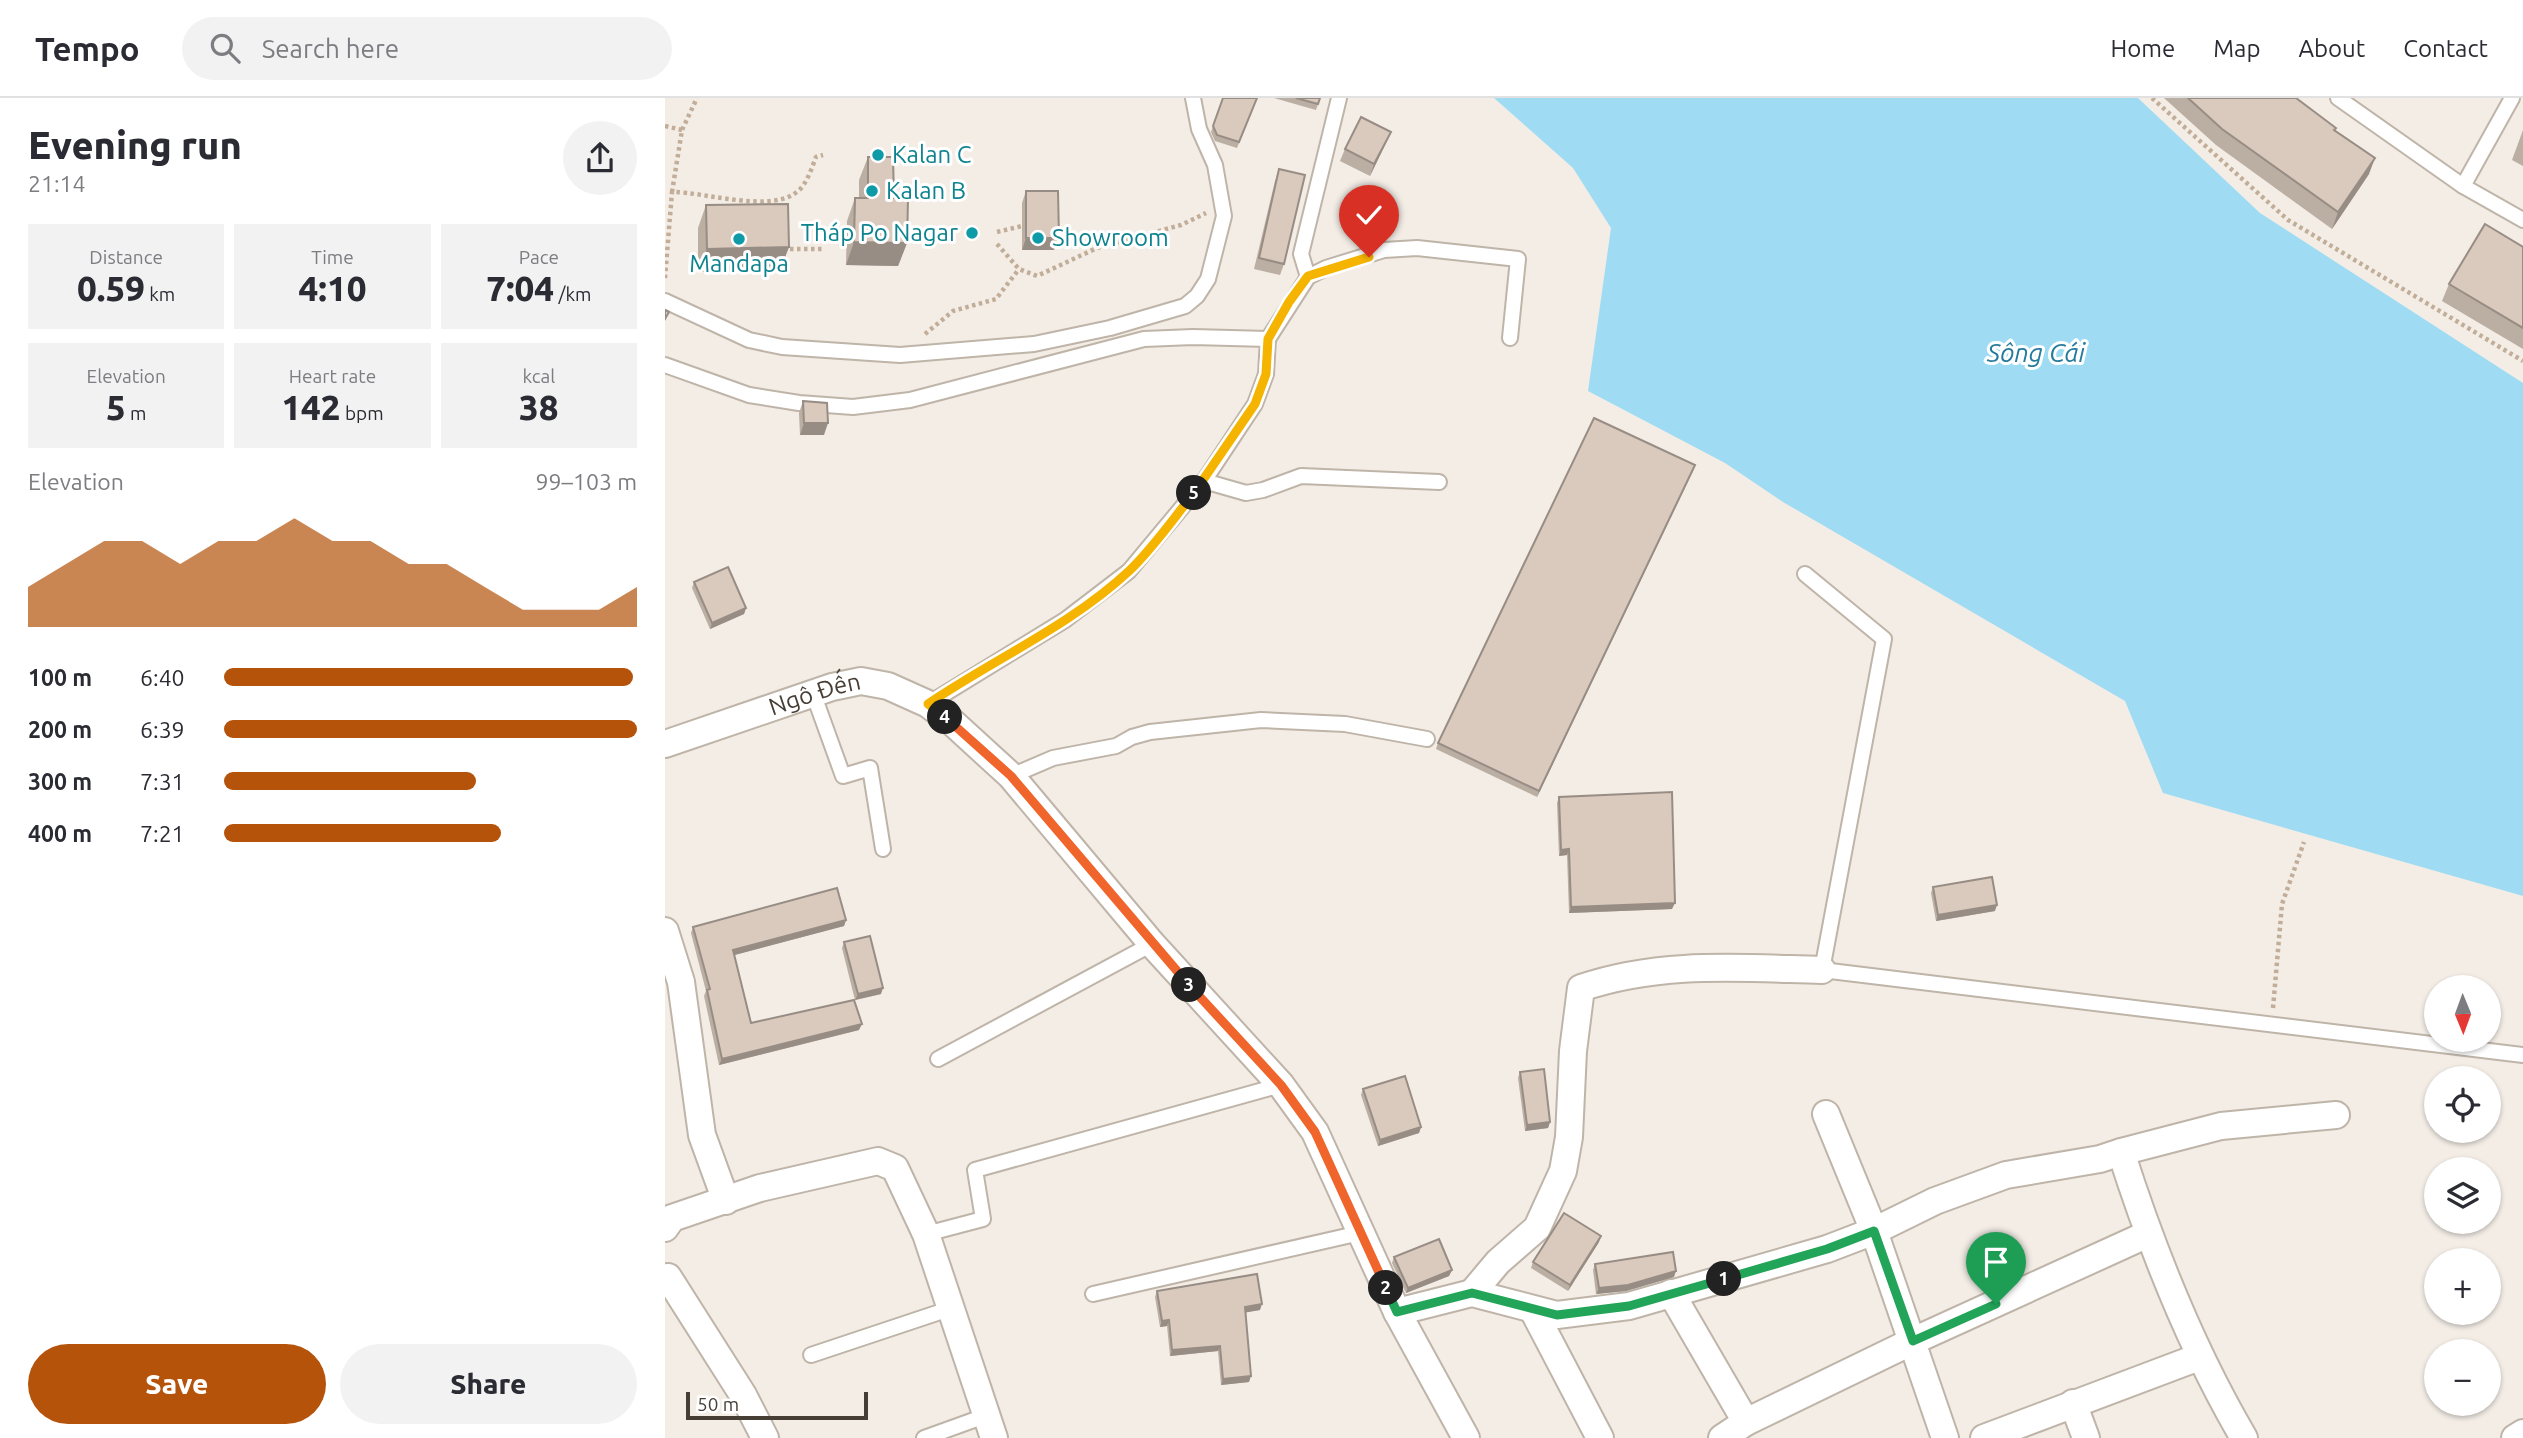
<!DOCTYPE html>
<meta charset="utf-8">
<style>
:root{--surface:#fff;--page:#f2f2f3;--text:#2b2b33;--muted:#7c7c81;--line:#e1e1e2;--accent:#b45309}
body{margin:0;font-family:Ubuntu,sans-serif;background:var(--page);color:var(--text);height:100vh;display:flex;flex-direction:column;font-size:26px;white-space:nowrap}
*{box-sizing:border-box;margin:0}
p{font-size:23px;color:var(--muted)}
.icon{flex:none;width:38px;height:38px;fill:none;stroke:currentColor;stroke-width:2;stroke-linecap:round;stroke-linejoin:round}
.map{position:relative;flex:1;overflow:hidden}
.panel{display:flex;flex-direction:column;background:var(--surface);width:665px}
.panel>*{flex:none}
.needle{width:46px;rotate:179deg}
.fabs{position:absolute;left:1759px;top:877px;display:grid;gap:14px}
.fabs a{display:grid;place-items:center;width:77px;height:77px;border-radius:50%;background:var(--surface);box-shadow:0 2px 5px #0004;font-size:35px}
.scale{position:absolute;left:21px;bottom:18px;width:182px;box-sizing:border-box;padding-left:7px;border:4px solid #463d35;border-top:0;font-size:19px;line-height:24px;white-space:nowrap;color:#463d35;-webkit-text-stroke:5px #fff;paint-order:stroke}
.pin{position:absolute;display:grid;place-items:center;width:60px;height:60px;color:#fff;margin:-72px -30px;border-radius:50% 50% 50% 0;rotate:-45deg;box-shadow:0 0 7px #0007}
.pin .icon{rotate:45deg}
.km{position:absolute;width:35px;height:35px;margin:-18px;border-radius:50%;background:#222;color:#fff;font-size:19px;line-height:35px;text-align:center}
.round{display:grid;place-items:center;flex:none;width:74px;height:74px;border-radius:37px;background:var(--page)}
.headline{display:flex;align-items:center;justify-content:space-between;height:119px;padding:0 28px}
h1{font-size:38px;font-weight:800;line-height:52px}
.stats{display:grid;grid-template-columns:repeat(3,1fr);gap:10px;height:119px;padding:7px 28px}
.stats div{display:grid;align-content:center;border-radius:0px;background:var(--page);text-align:center}
.stats b{font-size:35px;font-weight:800}
.stats small{font-size:19px;font-weight:400}
.stats p{font-size:19px}
.chart{height:196px;padding:14px 28px}
.chart p{display:flex;justify-content:space-between}
.chart svg{width:100%;height:126px;margin-top:7px;fill:var(--accent);opacity:.7}
.primary-button{display:flex;gap:14px;margin-top:auto;padding:14px 28px}
.primary-button a{flex:1;height:80px;border-radius:42px;background:var(--accent);color:#fff;font-size:28px;font-weight:800;line-height:80px;text-align:center}
.primary-button a+a{background:var(--page);color:var(--text)}
ul{padding:0 28px;list-style:none;font-size:23px}
li{display:grid;grid-template-columns:112px 84px 1fr;align-items:center;height:52px}
li i{height:18px;border-radius:9px;background:var(--accent)}
header{display:flex;align-items:center;gap:42px;box-sizing:border-box;height:98px;padding:0 35px;background:var(--surface);border-bottom:2px solid var(--line)}
header strong{font-size:33px}
nav{display:flex;gap:38px;margin-inline-start:auto;font-size:24px}
.search{width:490px;height:63px;background:var(--page);display:flex;align-items:center;gap:18px;box-sizing:border-box;padding:0 24px;border-radius:38px;color:var(--muted);font-size:26px}
main{display:flex;flex:1;min-height:0}
.map>svg:first-child{display:block}
.water{fill:#9fdcf3}
.lines{fill:none;stroke-linecap:round;stroke-linejoin:round}
.service-casing{stroke:#bfb4a8;stroke-width:18}
.minor-casing{stroke:#bfb4a8;stroke-width:30}
.path{stroke:#c2ae98;stroke-width:4.5;stroke-dasharray:3.5 3.5;stroke-linecap:butt}
.service{stroke:#fff;stroke-width:14}
.minor{stroke:#fff;stroke-width:26}
.wall{fill:#bbaea3}
.shaded-wall{fill:#988d84}
.building{fill:#d9cabd;stroke:#988d84;stroke-width:2}
.split-1-casing{stroke:#fff;stroke-width:14}
.split-2-casing{stroke:#fff;stroke-width:14}
.split-3-casing{stroke:#fff;stroke-width:14}
.split-4-casing{stroke:#fff;stroke-width:14}
.split-5-casing{stroke:#fff;stroke-width:14}
.split-6-casing{stroke:#fff;stroke-width:14}
.split-1{stroke:#22a559;stroke-width:9}
.split-2{stroke:#22a559;stroke-width:9}
.split-3{stroke:#f0652b;stroke-width:9}
.split-4{stroke:#f0652b;stroke-width:9}
.split-5{stroke:#f5b400;stroke-width:9}
.split-6{stroke:#f5b400;stroke-width:9}
.culture-dot{fill:#0f9aa8;stroke:#fff;stroke-width:2.5}
.labels{text-anchor:middle;stroke-width:6;stroke-linejoin:round;paint-order:stroke}
.culture-label{font-size:24px;fill:#0d838f;stroke:#fff;text-anchor:start}
.street-label{font-size:24px;fill:#463d35;stroke:#fff}
.water-label{font-size:26px;font-style:italic;fill:#267b9d;stroke:#fff}
</style>
<header>
<strong>Tempo</strong>
<div class="search"><svg class="icon" aria-label="search" viewBox="0 0 24 24"><circle cx="10" cy="10" r="6"/><path d="M15 15l6 6"/></svg>Search here</div>
<nav><a>Home</a><a>Map</a><a>About</a><a>Contact</a></nav>
</header>
<main>
<section class="panel">
<div class="headline"><div><h1>Evening run</h1><p>21:14</p></div><a class="round"><svg class="icon" aria-label="share" viewBox="0 0 24 24"><path d="M12 15V3M7 8l5-5 5 5M5 13v7h14v-7"/></svg></a></div>
<div class="stats">
<div><p>Distance</p><b>0.59<small> km</small></b></div>
<div><p>Time</p><b>4:10</b></div>
<div><p>Pace</p><b>7:04<small> /km</small></b></div>
</div>
<div class="stats">
<div><p>Elevation</p><b>5<small> m</small></b></div>
<div><p>Heart rate</p><b>142<small> bpm</small></b></div>
<div><p>kcal</p><b>38</b></div>
</div>
<div class="chart"><p><span>Elevation</span>99–103 m</p>
<svg viewBox="0 0 160 44" preserveAspectRatio="none"><path d="M0 44V30L10 22L20 14L30 14L40 22L50 14L60 14L70 6L80 14L90 14L100 22L110 22L120 30L130 38L140 38L150 38L160 30V44z"/></svg>
</div>
<ul>
<li><b>100 m</b>6:40<i style="width:99%"></i></li>
<li><b>200 m</b>6:39<i style="width:100%"></i></li>
<li><b>300 m</b>7:31<i style="width:61%"></i></li>
<li><b>400 m</b>7:21<i style="width:67%"></i></li>
</ul>
<div class="primary-button"><a>Save</a><a>Share</a></div>
</section>
<div class="map">
<svg width="1858" height="1340" viewBox="0 0 1858 1340">
<rect width="100%" height="100%" fill="#f3ede6"/>
<path class="water" d="M829 0H1473L1595 115 1858 285V798L1498 695 1460 603 1118 404 1060 365 923 293 946 130 908 70Z"/>
<g class="lines">
<g class="service-casing">
<g id="service">
<path d="M1673 0 1798 88 1858 122"/>
<path d="M1798 88 1847 0"/>
<path d="M643 179 636 156 674 0"/>
<path d="M0 203 84 242 117 249 235 257 369 246 445 230 520 208 532 198 543 181 559 118 550 67 534 31 528 0"/>
<path d="M603 241 643 179 661 170 719 152 752 150 853 161 845 240"/>
<path d="M0 267 84 297 134 305 188 309 245 302 479 241 528 239 603 241 601 276 590 306 539 383 464 473 400 522 263 606"/>
<path d="M539 383 581 395 598 392 636 378 774 384"/>
<path d="M1140 476 1219 541 1157 872 1858 957"/>
<path d="M148 595 178 678 205 670 218 751"/>
<path d="M346 678 388 660 451 648 467 639 485 634 596 622 680 626 762 641"/>
<path d="M273 961 487 846"/>
<path d="M261 1136 318 1121 310 1072 616 987"/>
<path d="M428 1196 695 1135"/>
<path d="M146 1257 287 1210"/>
<path d="M259 1340 320 1318"/>
</g>
</g>
<g class="minor-casing">
<g id="minor">
<path id="s1" d="M0 646 167 589 196 583 223 588 263 606 287 624 346 678 487 846 616 987 650 1034 732 1214 801 1340"/>
<path d="M0 833 16 884 37 1037 61 1103"/>
<path d="M1161 1016 1209 1133 1280 1340"/>
<path d="M1456 1054 1556 1028 1671 1017"/>
<path d="M0 1130 7 1120 95 1090 213 1063 230 1070 261 1136 329 1340"/>
<path d="M3 1179 78 1297 100 1340"/>
<path d="M807 1195 833 1164 872 1130 898 1073 904 1039 908 953 916 890C995 863 1074 870 1157 872"/>
<path d="M1006 1195 1081 1324"/>
<path d="M732 1214 807 1195 892 1217 964 1208 1162 1151 1209 1133 1270 1103 1341 1077 1435 1061 1456 1054C1488 1154 1526 1250 1579 1340"/>
<path d="M869 1214 935 1340"/>
<path d="M1408 1305 1421 1340"/>
<path d="M1057 1340 1081 1324 1248 1243 1483 1136"/>
<path d="M1319 1340 1534 1259"/>
<path d="M1850 1340 1858 1335"/>
</g>
</g>
<g class="path">
<path d="M1487 0 1623 122 1858 263"/>
<path d="M0 28 17 32"/>
<path d="M7 94 17 32 32 0"/>
<path d="M332 134 357 128"/>
<path d="M332 146 354 171 372 178 432 150 516 127 541 115"/>
<path d="M118 151H159"/>
<path d="M0 180 7 94C41 94 107 116 133 93 142 86 147 69 151 59L158 57"/>
<path d="M260 236 288 213 331 201 354 171"/>
<path d="M1608 910 1617 806 1639 744"/>
</g>
<use href="#service" class="service"/>
<use href="#minor" class="minor"/>
</g>
<g class="wall">
<path d="M558 0H592L572 50 550 43 546 34Z"/>
<path d="M609 0H655L651 12Z"/>
<path d="M1499 0H1631L1704 76 1667 131 1551 47Z"/>
<path d="M1858 32V68L1847 62Z"/>
<path d="M726 34 721 45 705 78 675 63 680 51Z"/>
<path d="M203 59 229 100 242 145 233 168 181 167 182 123 190 100H194V82Z"/>
<path d="M614 71 619 166 615 177 589 171 610 83Z"/>
<path d="M361 93 389 152H357V105Z"/>
<path d="M41 107 124 149 115 172 33 174V130Z"/>
<path d="M1858 149V251L1777 203 1784 186Z"/>
<path d="M138 303 159 337H135L134 315Z"/>
<path d="M1030 367 872 699 771 651 773 645Z"/>
<path d="M29 484 81 510 79 516 45 531 27 490Z"/>
<path d="M894 699 1007 811 904 815 902 757 894 758 892 705Z"/>
<path d="M1268 789 1330 813 1271 823 1266 795Z"/>
<path d="M181 822 179 828 69 857 86 925 194 932 54 967 39 898 41 893 26 835 28 829Z"/>
<path d="M179 844 216 896 190 902 177 850Z"/>
<path d="M855 974 885 1024 883 1030 860 1033 853 980Z"/>
<path d="M698 991 756 1029 754 1035 713 1048 696 997Z"/>
<path d="M934 1144 903 1193 866 1170 868 1164Z"/>
<path d="M729 1159 787 1172 784 1178 741 1195 727 1165Z"/>
<path d="M930 1166 1009 1179 961 1193 931 1196 928 1172Z"/>
<path d="M492 1193 595 1212 581 1214 584 1284 556 1287 553 1253 505 1258 502 1228 495 1229 490 1199Z"/>
</g>
<g class="shaded-wall">
<path d="M726 34 721 45 705 78 709 66Z"/>
<path d="M1710 60 1704 76 1667 131 1673 114Z"/>
<path d="M361 140H394L389 152H357Z"/>
<path d="M189 144 242 145 233 168 181 167Z"/>
<path d="M124 149 115 172 33 174 42 151Z"/>
<path d="M139 325H163L159 337H135Z"/>
<path d="M1030 367 1028 373 872 699 874 693Z"/>
<path d="M81 510 79 516 45 531 47 525Z"/>
<path d="M904 751 902 757 894 758 896 752Z"/>
<path d="M1010 805 1007 811 904 815 906 809Z"/>
<path d="M1332 807 1330 813 1271 823 1273 817Z"/>
<path d="M181 822 179 828 66 858 68 852Z"/>
<path d="M218 890 216 896 190 902 193 896Z"/>
<path d="M197 926 194 932 54 967 57 961Z"/>
<path d="M885 1024 883 1030 860 1033 862 1027Z"/>
<path d="M756 1029 754 1035 713 1048 715 1042Z"/>
<path d="M936 1138 934 1144 903 1193 905 1187Z"/>
<path d="M787 1172 784 1178 741 1195 743 1190Z"/>
<path d="M1011 1173 1009 1179 961 1193 931 1196 934 1190Z"/>
<path d="M597 1206 595 1212 578 1215 580 1209Z"/>
<path d="M504 1222 502 1228 495 1229 497 1223Z"/>
<path d="M555 1248 553 1253 505 1258 507 1252Z"/>
<path d="M586 1278 584 1284 556 1287 558 1281Z"/>
</g>
<g class="building">
<path d="M558 0H592L574 44 552 37 548 28Z"/>
<path d="M631 0H655L653 6Z"/>
<path d="M1523 0H1631L1671 30 1669 32 1710 60 1673 114 1557 31Z"/>
<path d="M696 19 726 34 709 66 680 51Z"/>
<path d="M203 59H228L229 100 243 101 242 145 189 144 190 100H203Z"/>
<path d="M614 71 640 77 619 166 594 160Z"/>
<path d="M361 93H393L394 140H361Z"/>
<path d="M123 106 124 149 42 151 41 107Z"/>
<path d="M1820 126 1858 149V230L1784 186Z"/>
<path d="M0 212 4 214 0 221Z"/>
<path d="M138 303 162 305 163 325H139Z"/>
<path d="M929 320 1030 367 874 693 773 645Z"/>
<path d="M63 469 81 510 47 525 29 484Z"/>
<path d="M1007 694 1010 805 906 809 904 751 896 752 894 699Z"/>
<path d="M1327 779 1332 807 1273 817 1268 789Z"/>
<path d="M172 790 181 822 68 852 86 925 189 902 197 926 57 961 42 892 45 891 28 829Z"/>
<path d="M205 838 218 890 193 896 179 844Z"/>
<path d="M879 971 885 1024 862 1027 855 974Z"/>
<path d="M740 978 756 1029 715 1042 698 991Z"/>
<path d="M899 1115 936 1138 905 1187 868 1164Z"/>
<path d="M774 1141 787 1172 743 1190 729 1159Z"/>
<path d="M1008 1154 1011 1173 963 1187 934 1190 930 1166Z"/>
<path d="M592 1176 597 1206 580 1209 586 1278 558 1281 555 1248 507 1252 504 1222 497 1223 492 1193Z"/>
</g>
<g class="lines">
<g class="split-1-casing">
<path id="split-1" d="M1059 1181 1162 1151 1209 1133 1248 1243 1331 1206"/>
</g>
<g class="split-2-casing">
<path id="split-2" d="M721 1190 732 1214 807 1195 892 1217 964 1208 1059 1181"/>
</g>
<g class="split-3-casing">
<path id="split-3" d="M524 887 616 987 650 1034 721 1190"/>
</g>
<g class="split-4-casing">
<path id="split-4" d="M280 619 346 678 524 887"/>
</g>
<g class="split-5-casing">
<path id="split-5" d="M280 619 263 606C329 561 405 528 464 473 488 450 508 421 529 395"/>
</g>
<g class="split-6-casing">
<path id="split-6" d="M529 395 590 306 601 276 603 241 624 204 643 178 704 159"/>
</g>
<use href="#split-1" class="split-1"/>
<use href="#split-2" class="split-2"/>
<use href="#split-3" class="split-3"/>
<use href="#split-4" class="split-4"/>
<use href="#split-5" class="split-5"/>
<use href="#split-6" class="split-6"/>
</g>
<g class="culture-dot">
<circle cx="213" cy="57" r="7"/>
<circle cx="207" cy="93" r="7"/>
<circle cx="307" cy="135" r="7"/>
<circle cx="373" cy="140" r="7"/>
<circle cx="74" cy="141" r="7"/>
</g>
<g class="labels">
<g class="culture-label">
<text x="227" y="65">Kalan C</text>
<text x="221" y="101">Kalan B</text>
<text x="293" y="143" text-anchor="end">Tháp Po Nagar</text>
<text x="387" y="148">Showroom</text>
<text x="74" y="174" text-anchor="middle">Mandapa</text>
</g>
<g class="street-label">
<text dy="8" stroke="none"><textPath href="#s1" startOffset="158">Ngô Đến</textPath></text>
</g>
<g class="water-label">
<text x="1371" y="264">Sông Cái</text>
</g>
</g>
</svg>
<div class="fabs">
<a><svg class="needle" viewBox="-14 -14 28 28"><path d="M0-13l5 13h-10z" fill="#e53935"/><path d="M0 13l5-13h-10z" fill="#7c7c81"/></svg></a>
<a><svg class="icon" aria-label="locate" viewBox="0 0 24 24"><circle cx="12" cy="12" r="6"/><path d="M12 2v4M12 18v4M2 12h4M18 12h4"/></svg></a>
<a><svg class="icon" aria-label="layers" viewBox="0 0 24 24"><path d="M12 4l9 5-9 5-9-5zM3 14l9 5 9-5"/></svg></a>
<a>+</a>
<a>−</a>
</div>
<div class="scale">50 m</div>
<div class="pin" style="left:1331px;top:1206px;background:#1e9e55"><svg class="icon" aria-label="arrive" viewBox="0 0 24 24"><path d="M6 21V4h12l-3 4 3 4H6"/></svg></div>
<div class="pin" style="left:704px;top:159px;background:#d93025"><svg class="icon" aria-label="check" viewBox="0 0 24 24"><path d="M5 12l5 5 9-10"/></svg></div>
<b class="km" style="left:1059px;top:1181px">1</b>
<b class="km" style="left:721px;top:1190px">2</b>
<b class="km" style="left:524px;top:887px">3</b>
<b class="km" style="left:280px;top:619px">4</b>
<b class="km" style="left:529px;top:395px">5</b>
</div>
</main>
